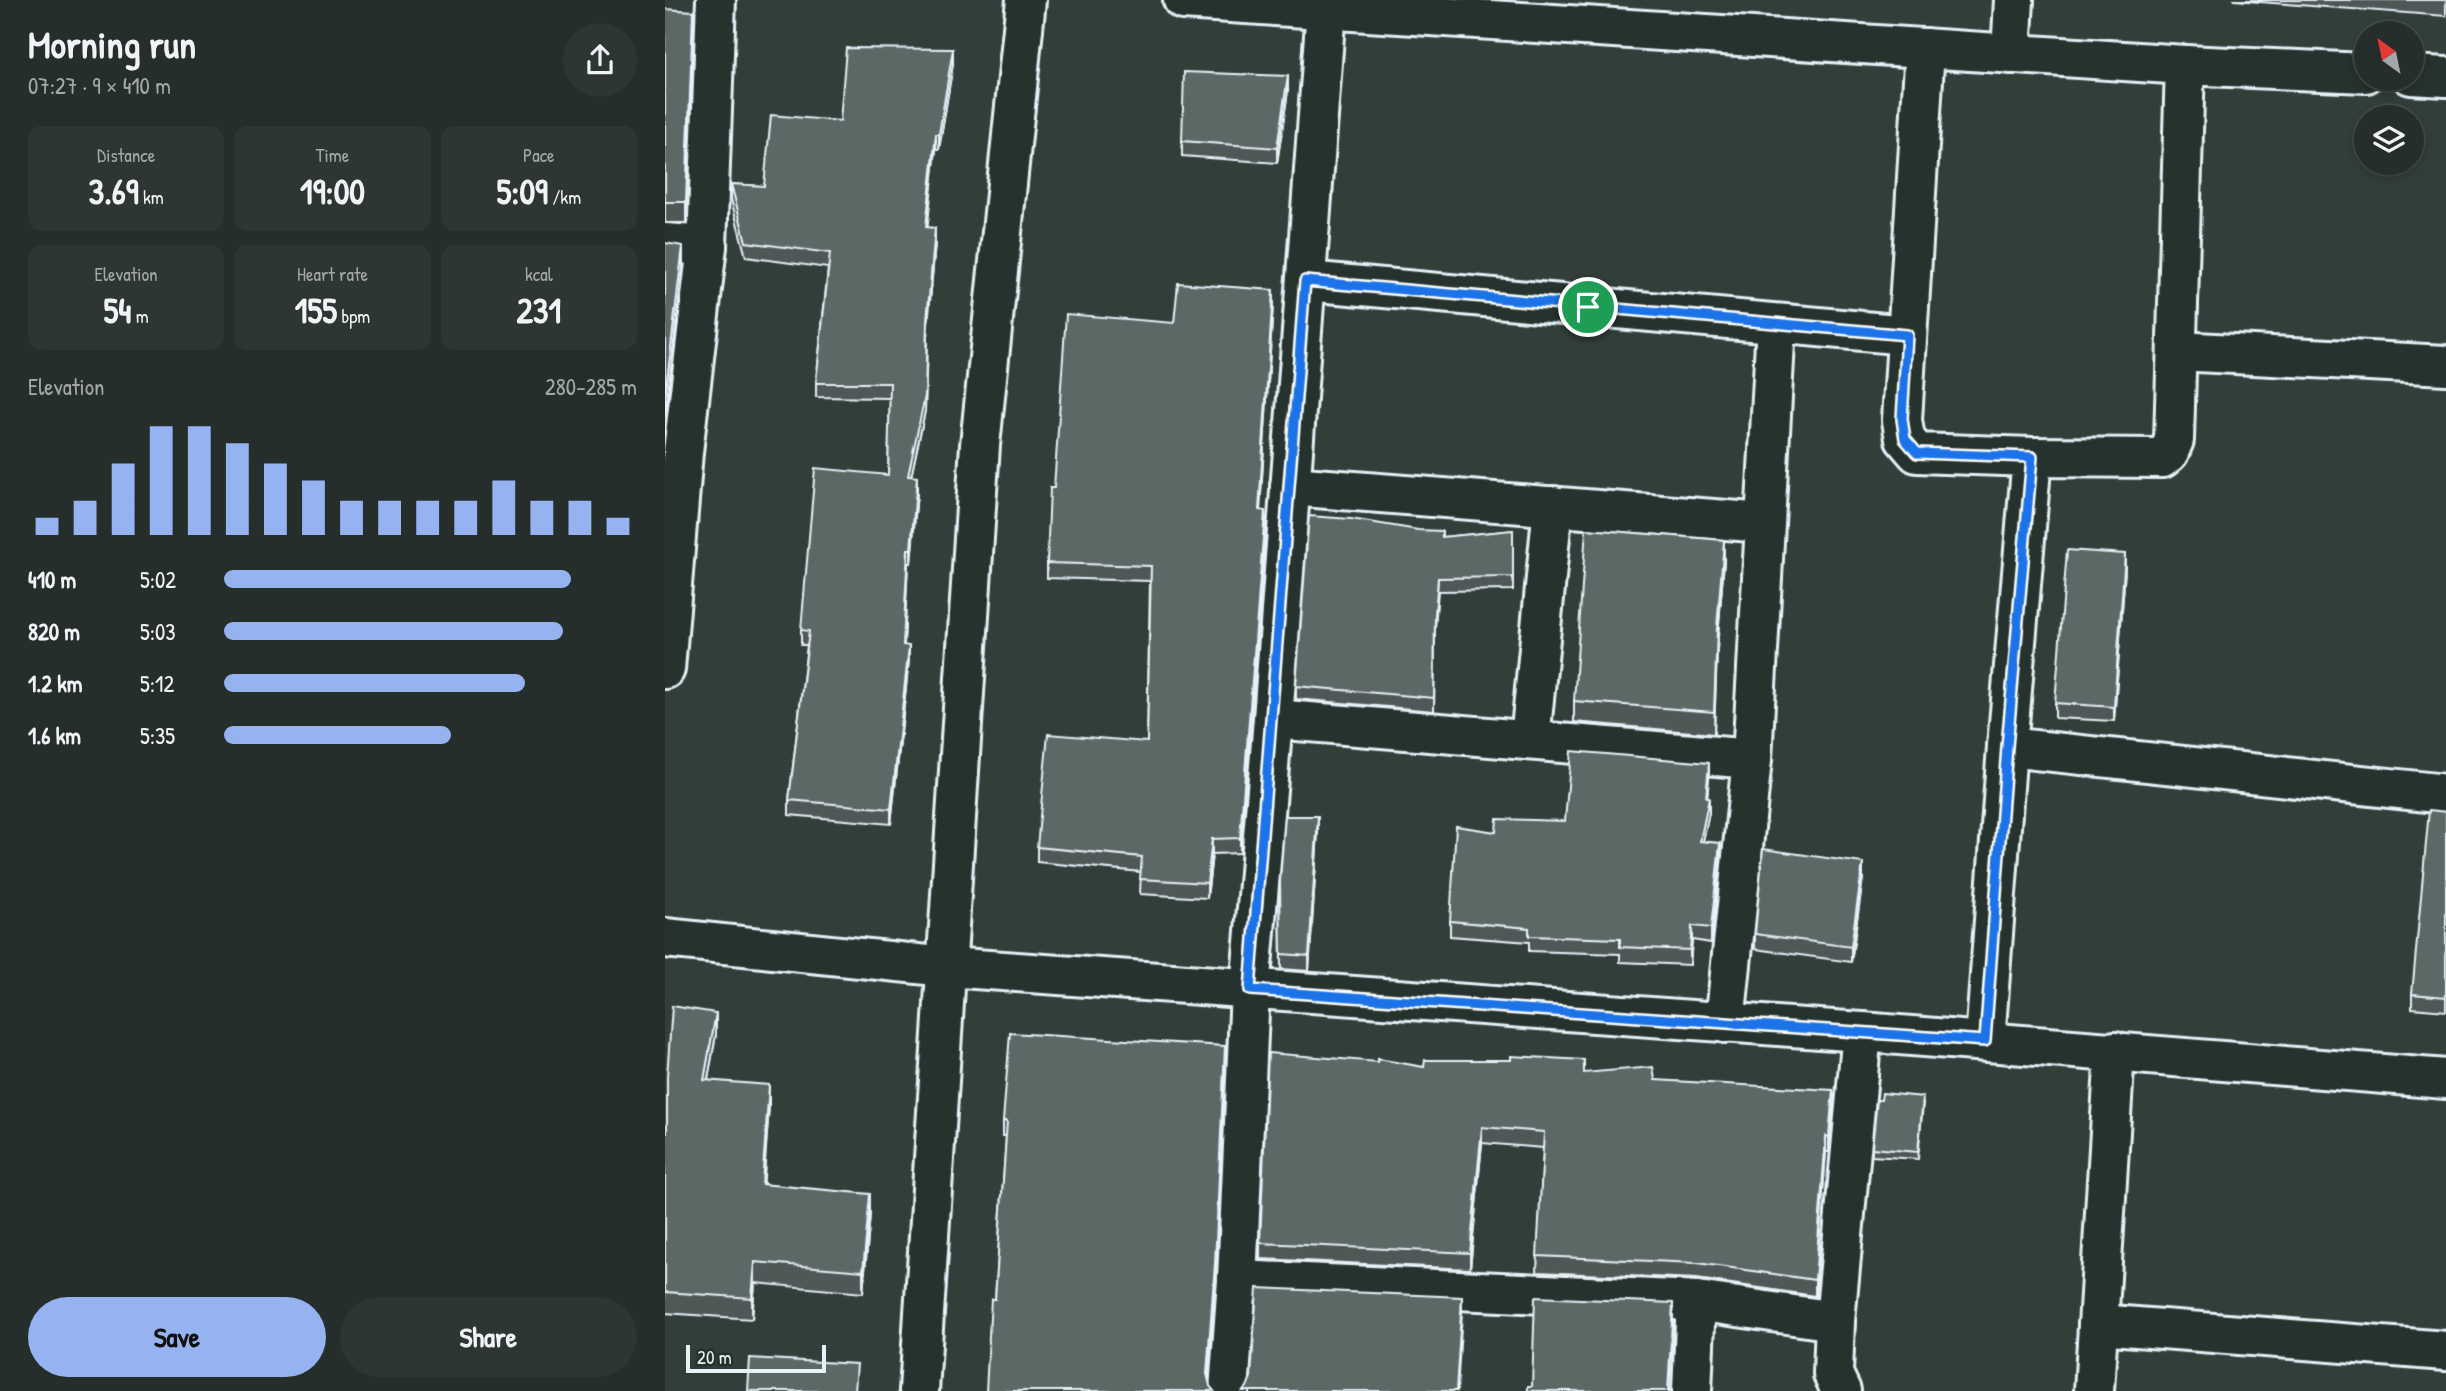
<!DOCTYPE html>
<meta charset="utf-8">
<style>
:root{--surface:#262e2b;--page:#2e3633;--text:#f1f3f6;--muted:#a4a8a9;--line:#424a47;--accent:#95b2f1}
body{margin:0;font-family:"Patrick Hand",sans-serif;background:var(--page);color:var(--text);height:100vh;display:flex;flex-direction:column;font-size:26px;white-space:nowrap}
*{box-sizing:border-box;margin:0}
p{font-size:23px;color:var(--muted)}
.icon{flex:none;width:38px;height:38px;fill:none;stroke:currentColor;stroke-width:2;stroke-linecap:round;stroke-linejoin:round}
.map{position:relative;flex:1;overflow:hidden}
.sheet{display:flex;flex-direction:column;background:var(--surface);width:665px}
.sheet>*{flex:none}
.needle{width:46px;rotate:327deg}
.buttons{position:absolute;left:1689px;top:21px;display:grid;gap:14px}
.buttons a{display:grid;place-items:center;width:70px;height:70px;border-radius:50%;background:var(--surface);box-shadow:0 4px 10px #0003,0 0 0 2px var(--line);font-size:35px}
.scale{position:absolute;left:21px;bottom:18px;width:140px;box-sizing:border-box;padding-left:7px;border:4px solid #e8f1f8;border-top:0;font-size:19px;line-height:24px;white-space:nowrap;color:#e8f1f8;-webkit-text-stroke:5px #26332d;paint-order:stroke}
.pin{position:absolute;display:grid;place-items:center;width:60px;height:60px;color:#fff;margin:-30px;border:4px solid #fff;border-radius:50%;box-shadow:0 2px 7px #0007}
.round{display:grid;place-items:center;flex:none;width:74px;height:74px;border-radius:37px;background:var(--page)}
.headline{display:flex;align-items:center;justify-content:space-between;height:119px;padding:0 28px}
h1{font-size:38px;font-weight:800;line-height:52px}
.stats{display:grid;grid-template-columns:repeat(3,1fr);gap:10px;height:119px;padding:7px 28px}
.stats div{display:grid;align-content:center;border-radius:14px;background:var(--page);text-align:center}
.stats b{font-size:35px;font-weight:800}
.stats small{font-size:19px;font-weight:400}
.stats p{font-size:19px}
.chart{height:196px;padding:14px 28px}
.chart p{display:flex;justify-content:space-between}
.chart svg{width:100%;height:126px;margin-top:7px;stroke:var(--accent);stroke-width:6}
.button{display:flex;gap:14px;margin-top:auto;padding:14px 28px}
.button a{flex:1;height:80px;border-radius:42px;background:var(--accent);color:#111;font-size:28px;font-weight:800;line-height:80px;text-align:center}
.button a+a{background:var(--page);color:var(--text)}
ul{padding:0 28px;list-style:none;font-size:23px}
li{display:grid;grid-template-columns:112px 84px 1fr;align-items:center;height:52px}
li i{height:18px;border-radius:9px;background:var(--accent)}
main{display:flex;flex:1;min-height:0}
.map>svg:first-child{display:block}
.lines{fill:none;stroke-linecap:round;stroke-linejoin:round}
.minor-casing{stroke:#e8f1f8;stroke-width:44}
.minor{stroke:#26332d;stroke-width:38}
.wall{fill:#4f5957;stroke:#e8f1f8;stroke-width:2}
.shaded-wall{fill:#404947;stroke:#e8f1f8;stroke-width:2}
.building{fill:#5c6865;stroke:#e8f1f8;stroke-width:2}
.route-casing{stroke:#fff;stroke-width:14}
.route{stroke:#1a73e8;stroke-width:9}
</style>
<main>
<section class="sheet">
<div class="headline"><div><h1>Morning run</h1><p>07:27 · 9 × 410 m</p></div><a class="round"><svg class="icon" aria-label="share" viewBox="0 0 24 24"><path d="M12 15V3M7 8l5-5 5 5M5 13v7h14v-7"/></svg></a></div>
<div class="stats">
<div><p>Distance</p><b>3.69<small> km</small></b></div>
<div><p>Time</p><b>19:00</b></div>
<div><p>Pace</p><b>5:09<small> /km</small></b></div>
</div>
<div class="stats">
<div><p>Elevation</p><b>54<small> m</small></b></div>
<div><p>Heart rate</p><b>155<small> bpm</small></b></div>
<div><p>kcal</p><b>231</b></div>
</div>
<div class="chart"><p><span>Elevation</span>280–285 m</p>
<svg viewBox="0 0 160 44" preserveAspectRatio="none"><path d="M5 44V38M15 44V32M25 44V19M35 44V6M45 44V6M55 44V12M65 44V19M75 44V25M85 44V32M95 44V32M105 44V32M115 44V32M125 44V25M135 44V32M145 44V32M155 44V38"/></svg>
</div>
<ul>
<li><b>410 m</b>5:02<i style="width:84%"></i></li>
<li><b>820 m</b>5:03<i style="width:82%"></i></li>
<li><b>1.2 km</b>5:12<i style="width:73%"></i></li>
<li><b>1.6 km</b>5:35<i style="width:55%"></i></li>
</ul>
<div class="button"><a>Save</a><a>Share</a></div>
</section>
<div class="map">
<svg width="1781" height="1391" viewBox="0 0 1781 1391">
<rect width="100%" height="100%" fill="#323e39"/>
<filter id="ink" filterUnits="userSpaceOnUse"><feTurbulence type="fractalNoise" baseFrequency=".0143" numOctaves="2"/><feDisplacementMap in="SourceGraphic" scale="14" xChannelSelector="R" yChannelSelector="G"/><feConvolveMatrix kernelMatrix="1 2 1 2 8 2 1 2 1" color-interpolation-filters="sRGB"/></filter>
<g filter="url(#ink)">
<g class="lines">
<g class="minor-casing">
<g id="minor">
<path d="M518 0 1520 65 1701 73"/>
<path d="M1260 48 1237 420 1240 439 1252 453 1367 457 1342 747 1320 1041"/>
<path d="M1346 54 1349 0"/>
<path d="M1746 75 1781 77"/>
<path d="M0 243 42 246"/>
<path d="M641 281 1242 335"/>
<path d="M1512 351 1781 365"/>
<path d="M1367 457 1497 458 1504 452 1509 440 1520 65"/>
<path d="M625 486 1100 523"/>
<path d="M0 669 18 452 42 246 51 0"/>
<path d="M608 719 1087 759"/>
<path d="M865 740 888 506"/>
<path d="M1342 747 1781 794"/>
<path d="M0 938 282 967 1197 1032 1781 1079"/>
<path d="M1060 1023 1087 759 1111 324"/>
<path d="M572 1280 1031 1301 1170 1321"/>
<path d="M1433 1324 1781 1351"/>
<path d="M254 1391 315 445 361 0"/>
<path d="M564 1391 572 1280 585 990 608 719 661 9"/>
<path d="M1027 1391 1031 1301"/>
<path d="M1176 1391 1168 1374 1170 1321 1197 1032"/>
<path d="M1429 1391 1450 1051"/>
</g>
</g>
<use href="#minor" class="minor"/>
</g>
<g class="wall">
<path d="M1568 0H1781V16Z"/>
<path d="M0 9 28 31 21 223H0Z"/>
<path d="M288 64 274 149H271L262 227 270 243 262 336 260 411 246 477 252 492 246 563H243L239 645 244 660 226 824 124 815V800L142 645H136V630L223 475 225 398 151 397V383L163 268 81 257 66 199V184L99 186 175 121Z"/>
<path d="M623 91 612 163 517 156V141Z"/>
<path d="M608 304 595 510 600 526 575 853 547 854 542 898 475 894 476 872 372 862V847L482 742 485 581 382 578V563L389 488 509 323Z"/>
<path d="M848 530V590L773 591 770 627 769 711 631 699V686L777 537Z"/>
<path d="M1059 561 1052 649 1049 734 909 722V701Z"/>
<path d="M1460 569 1449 721 1390 718V703Z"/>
<path d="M1044 777 1042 798 1044 813 1038 841 1055 858 1046 943 1027 940 1025 965 955 962V954L864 951V942L785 936V921L900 821Z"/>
<path d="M1781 812V1011L1747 1008V994Z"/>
<path d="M653 831 644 971 616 969 615 881Z"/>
<path d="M1198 878 1186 962 1090 949V934Z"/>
<path d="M51 1034 43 1080 104 1106 98 1184 205 1215 198 1293 90 1283 87 1319 0 1313V1133H2Z"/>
<path d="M560 1062 550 1279 330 1299 341 1136H338V1121Z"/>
<path d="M759 1067 919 1073 990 1080 1168 1106 1164 1152H1161L1150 1296 1032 1279 872 1272 878 1148 817 1143 805 1269 595 1259V1243Z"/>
<path d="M1258 1104 1253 1159 1207 1156V1148Z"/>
</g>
<g class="shaded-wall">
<path d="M28 11V31L21 223V202Z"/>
<path d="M288 49V64L274 149V134Z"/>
<path d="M623 76V91L612 163V148Z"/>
<path d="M271 134V149L261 241V227Z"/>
<path d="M270 228V243L262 336 260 411 243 491V476L262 321Z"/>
<path d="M18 246V266L0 417V397Z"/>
<path d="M608 290V304L594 525V510Z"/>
<path d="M252 477V492L246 563V549Z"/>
<path d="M600 511V526L575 853V838Z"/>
<path d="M1059 540V561L1052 649 1049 734 1052 628Z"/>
<path d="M243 549V563L238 660V645Z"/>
<path d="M1460 554V569L1449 721V707Z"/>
<path d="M773 578 770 627 769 711 770 614Z"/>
<path d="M244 646V660L226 824V809Z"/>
<path d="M1044 763V777L1041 813V798Z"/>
<path d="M1044 798V813L1035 855V841Z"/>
<path d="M653 816V831L644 971V956Z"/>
<path d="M547 839V854L542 898V883Z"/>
<path d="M1055 843V858L1046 943V928Z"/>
<path d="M1198 863V878L1186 962V947Z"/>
<path d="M1027 926V940L1025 965V950Z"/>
<path d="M51 1013V1034L39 1101V1080Z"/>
<path d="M560 1046 550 1279 542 1389V1374Z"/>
<path d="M104 1085V1106L97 1206V1184Z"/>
<path d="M1168 1090V1106L1164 1152V1137Z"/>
<path d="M817 1127V1143L805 1269V1253Z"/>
<path d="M1161 1136V1152L1150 1296V1280Z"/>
<path d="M205 1194V1215L198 1293V1271Z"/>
<path d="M90 1262V1283L87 1319V1298Z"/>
<path d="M797 1297V1312L792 1391H791Z"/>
<path d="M1008 1303V1322L1004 1391H1003Z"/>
</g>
<g class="building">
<path d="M0 9 28 11 21 202H0Z"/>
<path d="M181 48 288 49 274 134H271L261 227 270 228 262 321 260 396 243 476 252 477 246 549H243L238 645 244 646 226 809 124 800 144 631 136 630 150 468 223 475 225 383H151L165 253 81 242 66 184 99 186 106 115 175 121Z"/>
<path d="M519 72 623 76 612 148 517 141Z"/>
<path d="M0 243 18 246 0 397Z"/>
<path d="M513 283 608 290 594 510 600 511 575 838 547 839 542 883 475 879 477 857 372 847 383 734 482 742 486 566 382 563 385 488H389L401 314 509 323Z"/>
<path d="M644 516 686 519 753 530 777 531V537L848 530V577L773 578 770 614 769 698 631 686Z"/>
<path d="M921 529 1059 540 1052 628 1049 712 909 701Z"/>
<path d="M1402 550 1460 554 1449 707 1390 703Z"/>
<path d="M906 751 1044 763 1041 798H1044L1035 841 1055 843 1046 928 1027 926 1025 950 955 947V939L864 936V928L785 921 791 826 831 832 832 819 900 821Z"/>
<path d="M1764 810 1781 812V997L1747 994Z"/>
<path d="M620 816H653L644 956 616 954 615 881Z"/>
<path d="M1098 849 1198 863 1186 947 1090 934Z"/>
<path d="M7 1006 51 1013 39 1080 104 1085 97 1184 205 1194 198 1271 90 1262 87 1298 0 1292V1133H2V1077Z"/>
<path d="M345 1033 560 1046 550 1263 542 1374 545 1386 549 1391H321L326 1299H330L342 1121H338Z"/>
<path d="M603 1053 713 1062V1059L759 1067 760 1060H846V1056L919 1060V1073L988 1067 990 1080 1168 1090 1164 1137 1161 1136 1150 1280 1032 1263 872 1256 879 1132 817 1127 805 1253 595 1243Z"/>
<path d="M1217 1093 1258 1097 1253 1152 1207 1148 1212 1100H1216Z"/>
<path d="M592 1288 797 1297 791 1391H578L582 1387 586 1377Z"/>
<path d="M870 1297 1008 1303 1003 1391H863V1386H867Z"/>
<path d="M85 1358 192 1364 190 1391H83Z"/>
</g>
</g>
<g class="lines" filter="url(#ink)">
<g class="route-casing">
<path id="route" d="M640 281 1242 335 1237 419 1240 439 1252 453 1367 457 1342 747 1320 1041 585 990Z"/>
</g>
<use href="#route" class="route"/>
</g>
</svg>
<div class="buttons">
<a><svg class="needle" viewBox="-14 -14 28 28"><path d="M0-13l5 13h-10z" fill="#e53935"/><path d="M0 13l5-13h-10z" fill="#a4a8a9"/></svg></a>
<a><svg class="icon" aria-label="layers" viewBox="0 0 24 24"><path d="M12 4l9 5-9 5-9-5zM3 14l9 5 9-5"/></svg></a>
</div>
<div class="scale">20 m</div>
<div class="pin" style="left:923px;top:307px;background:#1e9e55"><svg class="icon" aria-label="arrive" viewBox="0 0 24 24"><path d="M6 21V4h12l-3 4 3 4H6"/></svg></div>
</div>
</main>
